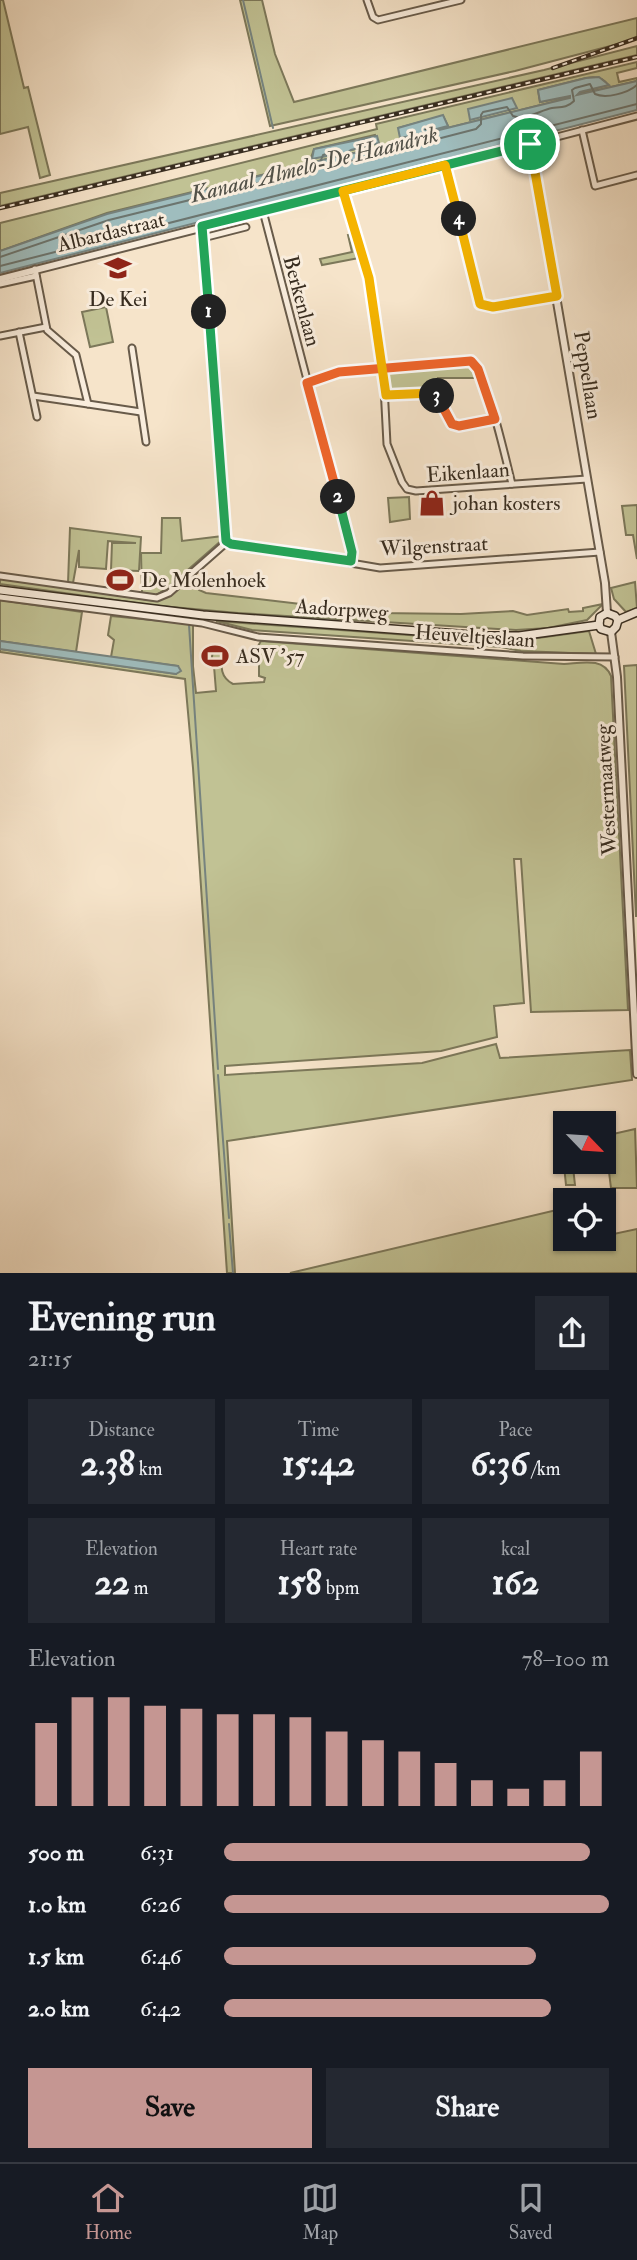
<!DOCTYPE html>
<meta charset="utf-8">
<style>
:root{--surface:#171b24;--page:#242831;--text:#f1f3f6;--muted:#9ea1a6;--line:#363941;--accent:#c59692}
body{margin:0;font-family:"IM FELL Double Pica",serif;background:var(--page);color:var(--text);height:100vh;display:flex;flex-direction:column;font-size:26px;white-space:nowrap}
*{box-sizing:border-box;margin:0}
p{font-size:23px;color:var(--muted)}
.icon{flex:none;width:38px;height:38px;fill:none;stroke:currentColor;stroke-width:2;stroke-linecap:round;stroke-linejoin:round}
.map{position:relative;height:1273px;overflow:hidden}
.side{display:flex;flex-direction:column;background:var(--surface);flex:1}
.side>*{flex:none}
.needle{width:46px;rotate:115deg}
.fabs{position:absolute;left:553px;top:1111px;display:grid;gap:14px}
.fabs a{display:grid;place-items:center;width:63px;height:63px;border-radius:0px;background:var(--surface);box-shadow:0 2px 5px #0004;font-size:35px}
.pin{position:absolute;display:grid;place-items:center;width:60px;height:60px;color:#fff;margin:-30px;border:4px solid #fff;border-radius:50%;box-shadow:0 2px 7px #0007}
.km{position:absolute;width:35px;height:35px;margin:-18px;border-radius:50%;background:#222;color:#fff;font-size:19px;line-height:35px;text-align:center}
.round{display:grid;place-items:center;flex:none;width:74px;height:74px;border-radius:0px;background:var(--page)}
.headline{display:flex;align-items:center;justify-content:space-between;height:119px;padding:0 28px}
h1{font-size:38px;font-weight:700;line-height:52px}
.figures{display:grid;grid-template-columns:repeat(3,1fr);gap:10px;height:119px;padding:7px 28px}
.figures div{display:grid;align-content:center;border-radius:0px;background:var(--page);text-align:center}
.figures b{font-size:35px;font-weight:700}
.figures small{font-size:19px;font-weight:400}
.figures p{font-size:19px}
.chart{height:196px;padding:14px 28px}
.chart p{display:flex;justify-content:space-between}
.chart svg{width:100%;height:126px;margin-top:7px;stroke:var(--accent);stroke-width:6}
.primary-button{display:flex;gap:14px;margin-top:auto;padding:14px 28px}
.primary-button a{flex:1;height:80px;border-radius:0px;background:var(--accent);color:#111;font-size:28px;font-weight:700;line-height:80px;text-align:center}
.primary-button a+a{background:var(--page);color:var(--text)}
ul{padding:0 28px;list-style:none;font-size:23px}
li{display:grid;grid-template-columns:112px 84px 1fr;align-items:center;height:52px}
li i{height:18px;border-radius:9px;background:var(--accent)}
.tab-bar{display:flex;justify-content:space-around;align-items:center;height:98px;border-top:2px solid var(--line);background:var(--surface);font-size:19px;color:var(--muted)}
.tab-bar a{display:grid;justify-items:center;gap:4px}
.tab-bar .selected{color:var(--accent)}
.map>svg:first-child{display:block}
.green{fill:#c1c294;stroke:#7c785a;stroke-width:2}
.water{fill:#9fbdbe;stroke:#76837f;stroke-width:2}
.lines{fill:none;stroke-linecap:round;stroke-linejoin:round}
.shore{stroke:#6c756f;stroke-width:2}
.stream{stroke:#76837f;stroke-width:2}
.minor-casing{stroke:#685b4a;stroke-width:9}
.tertiary-casing{stroke:#685b4a;stroke-width:10}
.secondary-casing{stroke:#382d20;stroke-width:10}
.minor{stroke:#f9eddd;stroke-width:5}
.tertiary{stroke:#f9eddd;stroke-width:6}
.secondary{stroke:#f9eddd;stroke-width:7}
.rail-casing{stroke:#382d20;stroke-width:4.5}
.rail{stroke:#f9eddd;stroke-width:2;stroke-dasharray:5;stroke-linecap:butt}
.split-1-casing{stroke:#fff;stroke-width:14}
.split-2-casing{stroke:#fff;stroke-width:14}
.split-3-casing{stroke:#fff;stroke-width:14}
.split-4-casing{stroke:#fff;stroke-width:14}
.split-5-casing{stroke:#fff;stroke-width:14}
.split-1{stroke:#22a559;stroke-width:9}
.split-2{stroke:#22a559;stroke-width:9}
.split-3{stroke:#f0652b;stroke-width:9}
.split-4{stroke:#f5b400;stroke-width:9}
.split-5{stroke:#f5b400;stroke-width:9}
.labels{text-anchor:middle;stroke-width:6;stroke-linejoin:round;paint-order:stroke}
.street-label{font-size:21px;fill:#382d20;stroke:#f9eddd}
.poi-label{font-size:21px;fill:#382d20;stroke:#f9eddd;text-anchor:start}
.water-label{font-size:23px;font-style:italic;fill:#525148;stroke:#f9eddd}
</style>
<div class="map">
<svg width="637" height="1273" viewBox="0 0 637 1273">
<rect width="100%" height="100%" fill="#f6e4ca"/>
<filter id="stains"><feTurbulence type="fractalNoise" baseFrequency=".00286" numOctaves="4"/><feColorMatrix values="0 0 0 0 .2 0 0 0 0 .09 0 0 0 0 .02 0 0 0 .5 -.17"/></filter>
<radialGradient id="worn" r=".72"><stop offset=".6" stop-color="#630" stop-opacity="0"/><stop offset="1" stop-color="#630" stop-opacity=".3"/></radialGradient>
<g class="green">
<path d="M0 0H3L24 88 28 87 50 175 40 178 28 127 0 134Z"/>
<path d="M240 0H262L275 54 294 102 637 18V39L515 71 270 126Z"/>
<path d="M637 46V55L0 206V193L544 70Z"/>
<path d="M637 62V68L617 73 619 82 637 78V81L576 95 580 92 608 85C603 77 595 76 586 78L538 90 540 102 570 96V98L565 99 431 132 432 130 448 126 443 116 398 128 425 132 426 134 422 137 350 154 348 152 351 150 378 143 375 135 314 149 311 158 336 154 339 156 107 213 0 251V223L377 129 376 124Z"/>
<path d="M353 234 359 258 322 265 320 259 352 252 348 235Z"/>
<path d="M106 307 113 342 90 347 82 312Z"/>
<path d="M468 365 472 367 478 378H438L439 391 430 388 388 390 387 375 390 372Z"/>
<path d="M409 497 410 519 390 522 388 498Z"/>
<path d="M637 505V559L633 535H626L622 506Z"/>
<path d="M162 518H180L182 541 223 536 222 540 166 589 156 595 142 593 141 553H161Z"/>
<path d="M70 528 141 537 139 571 111 570 112 543H136L108 541 106 569 79 567V550L73 583H68Z"/>
<path d="M191 576 199 590 206 593 377 613 461 614 513 611 527 615 568 609 569 612 583 611V608L603 604 587 620 548 628 516 630 238 613 150 605 0 584V578L156 601 164 598Z"/>
<path d="M635 582 637 608 626 612 614 599 611 588Z"/>
<path d="M0 600 82 612 76 652 0 641Z"/>
<path d="M111 616 193 624V666L196 693 216 691 214 666 211 665 213 649 222 653C221 667 220 677 233 684L264 682 265 678 259 676V653L255 651 261 641 564 664C582 663 603 657 611 676L628 1010 531 1012 521 859H514L524 1003 494 1006 497 1037 441 1051 225 1066V1075L422 1063 496 1044 500 1058 630 1050 632 1080 227 1141 235 1273H227L193 768 185 679 0 652V649L176 674 178 666 111 657 114 640 108 635Z"/>
<path d="M216 621 491 641 523 640 589 631 596 654 521 651 501 647 252 630Z"/>
<path d="M637 665V916H636L624 666Z"/>
<path d="M635 1129 637 1188H611L609 1172H591L579 1167H573L575 1185H566L562 1146 565 1145V1162H604V1136Z"/>
<path d="M565 1208V1239H604V1236L637 1229V1273H290Z"/>
</g>
<g class="water">
<path d="M599 77 609 85 580 92 577 95 637 81V110L0 273V251L107 214 339 156 336 154 312 159 314 149 377 136 379 143 351 150 348 152 350 154 422 137 426 134 425 133 400 138 398 128 443 115 448 126 432 130 431 132 565 99 570 98V96L540 102 538 90 586 78Z"/>
<path d="M512 98 517 108 470 120 468 109Z"/>
<path d="M0 641 178 666 181 671 176 674 0 649Z"/>
</g>
<g class="lines">
<g class="shore">
<path d="M0 257 109 220 315 169 319 165 323 155 338 151 345 160 352 161 476 129 481 124V115L483 112 507 107 513 116C527 121 540 110 552 108 561 107 567 108 574 101L572 90 575 88 590 84 595 94C606 99 628 93 637 85"/>
<path d="M0 266 637 104"/>
</g>
<g class="stream">
<path d="M243 0 273 128"/>
<path d="M189 625 218 1069"/>
<path d="M218 1075 229 1218"/>
<path d="M229 1224 233 1273"/>
</g>
<g class="minor-casing">
<g id="minor">
<path d="M367 0 373 17 378 20 461 0"/>
<path d="M582 130 595 186 637 175"/>
<path d="M530 144 637 116"/>
<path d="M445 165 480 305 493 307 557 296"/>
<path d="M343 191 368 278 383 367 387 444 402 482 407 489 416 491 587 479"/>
<path d="M263 211 352 552 351 561"/>
<path d="M202 226 227 542"/>
<path d="M203 238 246 227"/>
<path d="M35 269 47 330 76 355 88 404 141 412"/>
<path d="M0 284 36 276"/>
<path d="M19 332 37 417"/>
<path d="M0 336 46 327"/>
<path d="M132 348 146 442"/>
<path d="M307 383 339 372 471 361C487 373 506 461 512 484"/>
<path d="M385 395 433 393 439 397 452 424 459 426 495 419"/>
<path d="M33 396 88 404"/>
<path d="M227 542 380 568 600 552"/>
<path d="M0 576 157 598 169 593 227 542"/>
<path d="M0 597 202 623 258 637 523 656 615 657"/>
</g>
</g>
<g class="tertiary-casing">
<g id="tertiary">
<path d="M0 279 530 144 605 583 607 613"/>
<path d="M611 632 617 677 637 1074"/>
</g>
</g>
<g class="secondary-casing">
<g id="secondary">
<path d="M0 590 203 615 485 636H519L599 625"/>
<path d="M618 620 637 612"/>
<path d="M599 625 601 629 611 632 616 627 618 620"/>
<path d="M599 625 600 617 607 613 615 616 618 620"/>
</g>
</g>
<use href="#minor" class="minor"/>
<use href="#tertiary" class="tertiary"/>
<use href="#secondary" class="secondary"/>
<g class="rail-casing">
<g id="rail">
<path d="M553 68 637 38"/>
<path d="M0 208 637 57"/>
</g>
</g>
<use href="#rail" class="rail"/>
</g>
<g class="lines">
<g class="split-1-casing">
<path id="split-1" d="M209 312 202 226 530 144"/>
</g>
<g class="split-2-casing">
<path id="split-2" d="M209 312 226 541 231 544 351 561 352 552 338 497"/>
</g>
<g class="split-3-casing">
<path id="split-3" d="M338 497 307 383 339 372 471 361 478 369 495 419 459 426 452 424 437 396"/>
</g>
<g class="split-4-casing">
<path id="split-4" d="M437 396 433 393 386 395 369 278 343 191 445 165 459 219"/>
</g>
<g class="split-5-casing">
<path id="split-5" d="M459 219 480 304 493 307 557 296 530 144"/>
</g>
<use href="#split-1" class="split-1"/>
<use href="#split-2" class="split-2"/>
<use href="#split-3" class="split-3"/>
<use href="#split-4" class="split-4"/>
<use href="#split-5" class="split-5"/>
</g>
<defs>
<g id="school-bare" transform="scale(2.1)"><path d="M0-5L7-2L0 1L-7-2ZM-4 1L0 2.5L4 1V4Q0 6-4 4Z" fill="#8f2418" stroke="#f9eddd" stroke-width="2.5" paint-order="stroke"/></g>
<g id="shop-bare" transform="scale(2.1)"><path d="M-5-2.5h2.3a2.7 3.5 0 0 1 5.4 0H5L5.5 6h-11ZM-1.5-2.5h3a1.5 2.3 0 0 0-3 0Z" fill="#8f2418" stroke="#f9eddd" stroke-width="2.5" paint-order="stroke"/></g>
<g id="stadium-bare" transform="scale(2.1)"><path d="M0-5a6.5 5 0 1 0 0 10a6.5 5 0 1 0 0-10ZM-3.5-1.8h7v3.6h-7Z" fill="#8f2418" stroke="#f9eddd" stroke-width="2.5" paint-order="stroke"/></g>
</defs>
<g fill-rule="evenodd">
<use href="#school-bare" x="118" y="268"/>
<use href="#shop-bare" x="432" y="503"/>
<use href="#stadium-bare" x="120" y="580"/>
<use href="#stadium-bare" x="215" y="656"/>
</g>
<g class="labels">
<g class="street-label">
<text transform="translate(111 232) rotate(-14)" y="7">Albardastraat</text>
<text transform="translate(302 301) rotate(75)" y="7">Berkenlaan</text>
<text transform="translate(588 375) rotate(81)" y="7">Peppellaan</text>
<text transform="translate(468 472) rotate(-4)" y="7">Eikenlaan</text>
<text transform="translate(434 546) rotate(-3)" y="7">Wilgenstraat</text>
<text transform="translate(342 609) rotate(4)" y="7">Aadorpweg</text>
<text transform="translate(475 636) rotate(4)" y="7">Heuveltjeslaan</text>
<text transform="translate(606 790) rotate(-93)" y="7">Westermaatweg</text>
</g>
<g class="poi-label">
<text x="118" y="306" text-anchor="middle">De Kei</text>
<text x="453" y="510">johan kosters</text>
<text x="141" y="587">De Molenhoek</text>
<text x="236" y="663">ASV '57</text>
</g>
<g class="water-label">
<text transform="translate(314 164) rotate(-14)" y="8">Kanaal Almelo-De Haandrik</text>
</g>
</g>
<rect width="100%" height="100%" filter="url(#stains)"/>
<rect width="100%" height="100%" fill="url(#worn)"/>
</svg>
<div class="fabs">
<a><svg class="needle" viewBox="-14 -14 28 28"><path d="M0-13l5 13h-10z" fill="#e53935"/><path d="M0 13l5-13h-10z" fill="#9ea1a6"/></svg></a>
<a><svg class="icon" aria-label="locate" viewBox="0 0 24 24"><circle cx="12" cy="12" r="6"/><path d="M12 2v4M12 18v4M2 12h4M18 12h4"/></svg></a>
</div>
<div class="pin" style="left:530px;top:144px;background:#1e9e55"><svg class="icon" aria-label="arrive" viewBox="0 0 24 24"><path d="M6 21V4h12l-3 4 3 4H6"/></svg></div>
<b class="km" style="left:209px;top:312px">1</b>
<b class="km" style="left:338px;top:497px">2</b>
<b class="km" style="left:437px;top:396px">3</b>
<b class="km" style="left:459px;top:219px">4</b>
</div>
<section class="side">
<div class="headline"><div><h1>Evening run</h1><p>21:15</p></div><a class="round"><svg class="icon" aria-label="share" viewBox="0 0 24 24"><path d="M12 15V3M7 8l5-5 5 5M5 13v7h14v-7"/></svg></a></div>
<div class="figures">
<div><p>Distance</p><b>2.38<small> km</small></b></div>
<div><p>Time</p><b>15:42</b></div>
<div><p>Pace</p><b>6:36<small> /km</small></b></div>
</div>
<div class="figures">
<div><p>Elevation</p><b>22<small> m</small></b></div>
<div><p>Heart rate</p><b>158<small> bpm</small></b></div>
<div><p>kcal</p><b>162</b></div>
</div>
<div class="chart"><p><span>Elevation</span>78–100 m</p>
<svg viewBox="0 0 160 44" preserveAspectRatio="none"><path d="M5 44V15M15 44V6M25 44V6M35 44V9M45 44V10M55 44V12M65 44V12M75 44V13M85 44V18M95 44V21M105 44V25M115 44V29M125 44V35M135 44V38M145 44V35M155 44V25"/></svg>
</div>
<ul>
<li><b>500 m</b>6:31<i style="width:95%"></i></li>
<li><b>1.0 km</b>6:26<i style="width:100%"></i></li>
<li><b>1.5 km</b>6:46<i style="width:81%"></i></li>
<li><b>2.0 km</b>6:42<i style="width:85%"></i></li>
</ul>
<div class="primary-button"><a>Save</a><a>Share</a></div>
</section>
<nav class="tab-bar">
<a class="selected"><svg class="icon" aria-label="home" viewBox="0 0 24 24"><path d="M3 11l9-7 9 7M6 9v11h12V9"/></svg>Home</a>
<a><svg class="icon" aria-label="map" viewBox="0 0 24 24"><path d="M3 6l6-2 6 2 6-2v14l-6 2-6-2-6 2zM9 4v14M15 6v14"/></svg>Map</a>
<a><svg class="icon" aria-label="saved" viewBox="0 0 24 24"><path d="M7 4h10v16l-5-4-5 4z"/></svg>Saved</a>
</nav>
